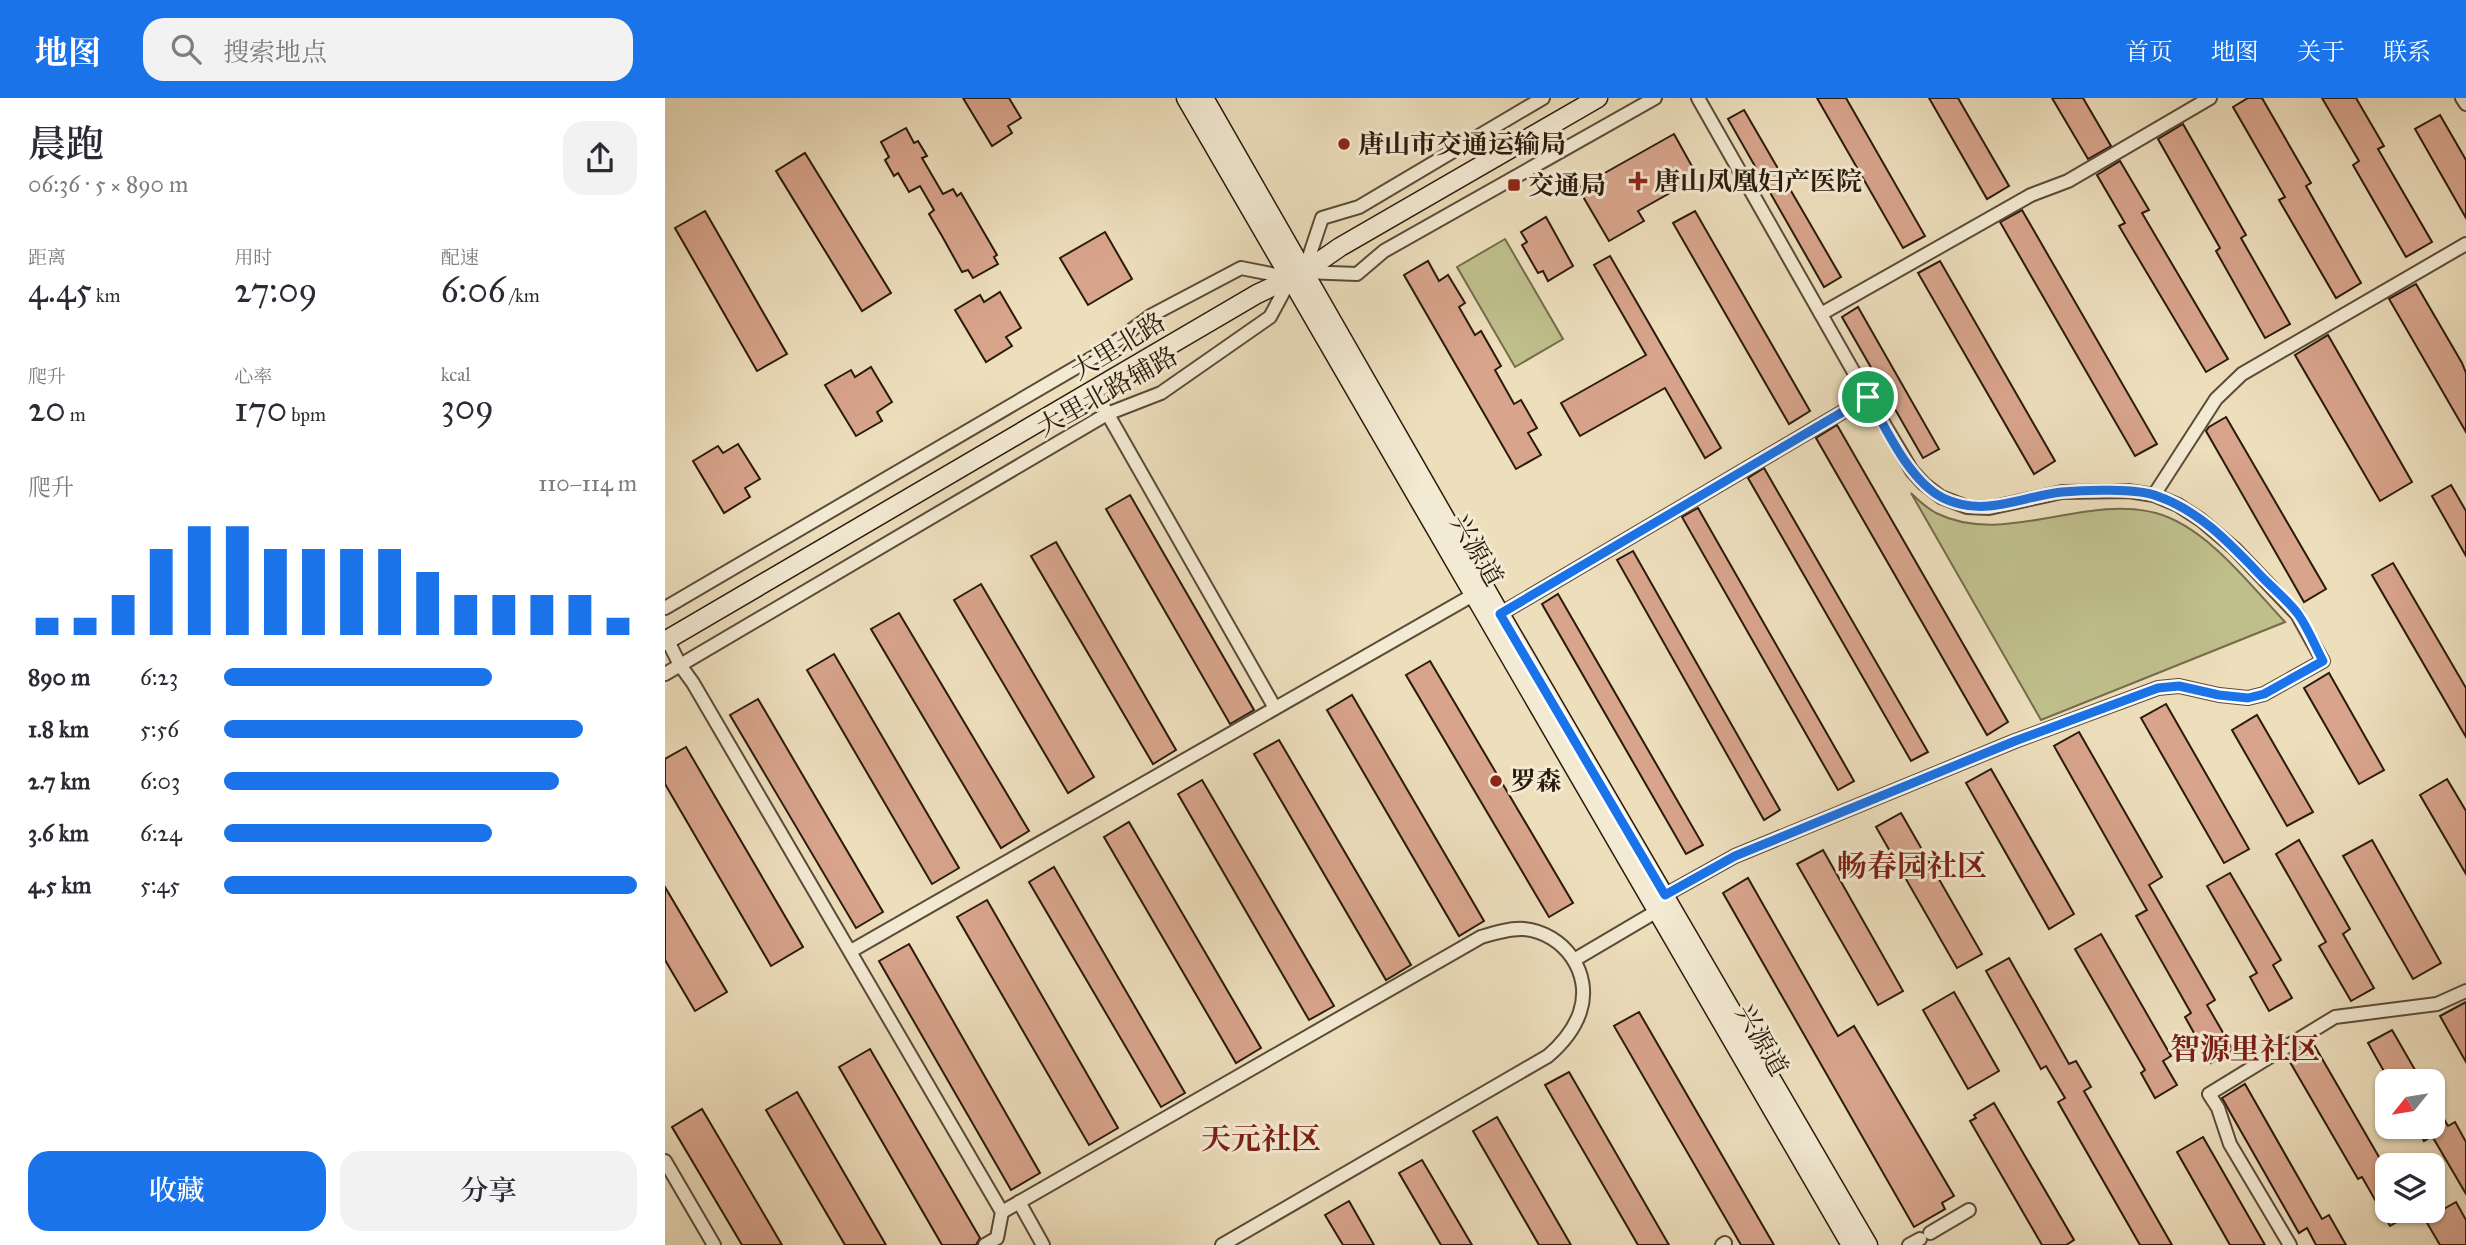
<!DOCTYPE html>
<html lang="zh">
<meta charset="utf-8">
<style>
:root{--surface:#fff;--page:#f2f2f3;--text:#2b2b33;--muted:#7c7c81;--accent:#1a73e8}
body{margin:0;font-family:"IM FELL Great Primer","Noto Serif SC",serif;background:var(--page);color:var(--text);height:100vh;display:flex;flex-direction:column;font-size:26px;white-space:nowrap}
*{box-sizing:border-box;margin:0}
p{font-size:23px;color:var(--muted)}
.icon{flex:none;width:38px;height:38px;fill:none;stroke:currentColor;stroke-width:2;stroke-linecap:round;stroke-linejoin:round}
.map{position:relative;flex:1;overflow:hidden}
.panel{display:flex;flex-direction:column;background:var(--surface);width:665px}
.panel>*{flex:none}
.needle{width:46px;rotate:240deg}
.tools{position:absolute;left:1710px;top:971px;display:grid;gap:14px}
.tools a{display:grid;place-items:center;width:70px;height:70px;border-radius:14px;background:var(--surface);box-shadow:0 2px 5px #0004;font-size:35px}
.pin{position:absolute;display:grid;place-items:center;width:60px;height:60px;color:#fff;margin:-30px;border:4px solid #fff;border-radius:50%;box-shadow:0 2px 7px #0007}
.round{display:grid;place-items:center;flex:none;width:74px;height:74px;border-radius:21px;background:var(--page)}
.overview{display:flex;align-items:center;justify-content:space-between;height:119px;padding:0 28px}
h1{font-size:38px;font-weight:600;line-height:52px}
.figures{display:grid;grid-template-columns:repeat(3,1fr);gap:10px;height:119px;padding:7px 28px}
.figures div{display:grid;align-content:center}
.figures b{font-size:35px;font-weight:600}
.figures small{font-size:19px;font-weight:400}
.figures p{font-size:19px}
.chart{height:196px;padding:14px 28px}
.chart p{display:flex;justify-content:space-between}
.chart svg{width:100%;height:126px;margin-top:7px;stroke:var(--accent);stroke-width:6}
.cta{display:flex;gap:14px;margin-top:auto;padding:14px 28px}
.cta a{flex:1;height:80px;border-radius:21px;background:var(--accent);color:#fff;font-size:28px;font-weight:600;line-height:80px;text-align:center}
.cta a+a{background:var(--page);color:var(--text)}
ul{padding:0 28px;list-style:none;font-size:23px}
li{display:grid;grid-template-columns:112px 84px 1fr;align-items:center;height:52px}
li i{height:18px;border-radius:9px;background:var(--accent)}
header{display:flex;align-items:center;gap:42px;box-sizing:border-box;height:98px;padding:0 35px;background:var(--accent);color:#fff}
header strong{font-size:33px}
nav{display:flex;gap:38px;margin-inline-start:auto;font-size:24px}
.search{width:490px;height:63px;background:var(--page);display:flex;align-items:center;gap:18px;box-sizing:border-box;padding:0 24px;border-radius:21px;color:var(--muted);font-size:26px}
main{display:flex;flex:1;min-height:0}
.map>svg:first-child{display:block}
.green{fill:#bfbf8c;stroke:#746c4c;stroke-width:2}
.building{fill:#d8a48c;stroke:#2a1a0c;stroke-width:2}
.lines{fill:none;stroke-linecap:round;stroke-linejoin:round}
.street-casing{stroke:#5b4b38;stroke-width:16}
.secondary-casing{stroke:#2a1a0c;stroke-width:21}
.street{stroke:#f3ead3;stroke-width:12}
.secondary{stroke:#f3ead3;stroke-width:18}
.route-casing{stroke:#fff;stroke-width:14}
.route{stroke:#1a73e8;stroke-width:9}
.poi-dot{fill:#8f2418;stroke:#f3ead3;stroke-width:2.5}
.labels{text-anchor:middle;stroke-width:6;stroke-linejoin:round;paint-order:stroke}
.poi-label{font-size:26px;font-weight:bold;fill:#2a1a0c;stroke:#f3ead3;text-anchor:start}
.street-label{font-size:26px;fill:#2a1a0c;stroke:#f3ead3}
.quarter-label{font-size:30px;font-weight:bold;fill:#7a1f14;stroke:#f3ead3}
</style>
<header>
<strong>地图</strong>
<div class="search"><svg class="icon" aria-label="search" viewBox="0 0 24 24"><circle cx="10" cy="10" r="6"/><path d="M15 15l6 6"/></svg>搜索地点</div>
<nav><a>首页</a><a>地图</a><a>关于</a><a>联系</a></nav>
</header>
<main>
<section class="panel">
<div class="overview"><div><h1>晨跑</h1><p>06:36 · 5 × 890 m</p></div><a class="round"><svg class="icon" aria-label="share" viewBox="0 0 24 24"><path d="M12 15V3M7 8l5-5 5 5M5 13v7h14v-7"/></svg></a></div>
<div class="figures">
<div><p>距离</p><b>4.45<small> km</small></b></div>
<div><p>用时</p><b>27:09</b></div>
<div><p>配速</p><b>6:06<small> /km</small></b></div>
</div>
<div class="figures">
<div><p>爬升</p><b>20<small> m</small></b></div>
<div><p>心率</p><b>170<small> bpm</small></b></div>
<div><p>kcal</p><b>309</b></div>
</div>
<div class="chart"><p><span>爬升</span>110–114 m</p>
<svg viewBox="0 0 160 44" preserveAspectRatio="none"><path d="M5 44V38M15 44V38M25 44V30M35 44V14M45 44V6M55 44V6M65 44V14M75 44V14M85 44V14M95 44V14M105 44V22M115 44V30M125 44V30M135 44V30M145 44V30M155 44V38"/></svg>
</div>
<ul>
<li><b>890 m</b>6:23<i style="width:65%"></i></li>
<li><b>1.8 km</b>5:56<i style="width:87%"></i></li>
<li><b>2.7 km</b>6:03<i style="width:81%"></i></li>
<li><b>3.6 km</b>6:24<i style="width:65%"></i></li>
<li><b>4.5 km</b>5:45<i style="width:100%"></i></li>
</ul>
<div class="cta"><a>收藏</a><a>分享</a></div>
</section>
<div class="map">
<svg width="1801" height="1147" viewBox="0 0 1801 1147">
<rect width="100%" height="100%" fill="#eddebc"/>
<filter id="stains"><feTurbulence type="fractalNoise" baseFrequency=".00286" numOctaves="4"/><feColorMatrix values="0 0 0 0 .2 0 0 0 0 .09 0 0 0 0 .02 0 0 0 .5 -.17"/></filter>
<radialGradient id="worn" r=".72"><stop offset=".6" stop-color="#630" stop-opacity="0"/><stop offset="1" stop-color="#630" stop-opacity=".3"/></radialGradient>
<g class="green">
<path d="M840 141 898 241 850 269 792 169Z"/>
<path d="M1246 395C1253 402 1262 410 1271 415 1339 449 1419 396 1491 415 1542 429 1585 487 1620 524L1376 622Z"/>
</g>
<g class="building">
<path d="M298 0H344L356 20 343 28 347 35 327 48Z"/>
<path d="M1152 0H1181L1260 138 1238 150Z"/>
<path d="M1264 0H1293L1344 88 1322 101Z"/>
<path d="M1387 0H1418L1446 48 1423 61Z"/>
<path d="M1583 0H1597L1646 85 1641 88 1696 185 1671 200 1614 102 1620 99 1568 9Z"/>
<path d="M1657 0H1691L1719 48 1713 51 1767 144 1741 159 1688 67 1694 63Z"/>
<path d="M1079 12 1176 179 1159 189 1063 21Z"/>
<path d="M1775 17 1801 62V120L1750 31Z"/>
<path d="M1518 26 1581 137 1576 140 1625 226 1600 240 1551 153 1555 150 1493 41Z"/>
<path d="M241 30 249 45 253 43 262 58 257 60 278 96 288 91 292 98 296 95 332 157 329 159 333 166 308 180 303 172 297 174 277 138 264 116 269 112 255 88 244 94 233 75 229 78 220 62 224 59 216 44Z"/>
<path d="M1009 36 1033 79 973 113 979 123 944 143 913 90Z"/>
<path d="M140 55 226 195 197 213 111 73Z"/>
<path d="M1455 63 1484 112 1477 115 1563 261 1541 274 1454 128 1460 125 1432 77Z"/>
<path d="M1357 112 1492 346 1470 358 1335 124Z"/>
<path d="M40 113 122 256 92 273 10 130Z"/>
<path d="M1030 113 1145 313 1124 326 1008 125Z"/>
<path d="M881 119 908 168 883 183 878 173 873 175 857 147 862 144 856 134Z"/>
<path d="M440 134 467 181 423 207 395 160Z"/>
<path d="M945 158 1056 350 1040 360 1000 290 915 338 896 305 981 257 929 167Z"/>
<path d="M763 163 774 183 783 177 800 205 794 209 810 237 816 233 836 268 830 272 849 306 856 302 872 330 863 335 876 357 851 371 739 177Z"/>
<path d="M1275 163 1390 363 1369 376 1253 175Z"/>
<path d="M1751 186 1797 265 1801 275V334L1724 201Z"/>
<path d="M335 194 356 230 341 239 347 248 321 264 290 212 315 197 319 204Z"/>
<path d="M1193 209 1274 351 1258 360 1177 219Z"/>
<path d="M1663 237 1747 384 1715 403 1630 257Z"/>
<path d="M206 269 227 304 212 314 217 323 191 338 160 287 186 272 190 279Z"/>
<path d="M1561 319 1661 491 1639 504 1541 333 1544 329Z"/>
<path d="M1172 327 1343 624 1322 637 1151 340Z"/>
<path d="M73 346 95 381 80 390 85 399 59 415 28 363 53 348 58 355Z"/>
<path d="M1099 370 1263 654 1246 663 1083 380Z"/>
<path d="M1786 387 1801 413V458L1767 398Z"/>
<path d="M465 397 589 612 565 626 441 411Z"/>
<path d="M1033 410 1189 683 1173 692 1017 419Z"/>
<path d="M391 444 511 652 488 666 366 458Z"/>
<path d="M968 453 1115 712 1099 722 952 462Z"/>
<path d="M1728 465 1801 590V639L1707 477Z"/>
<path d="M316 486 429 679 403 695 289 502Z"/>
<path d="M893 496 1038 747 1021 756 877 506Z"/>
<path d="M234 515 364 733 336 750 206 531Z"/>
<path d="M169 556 294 770 267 786 142 572Z"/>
<path d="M765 563 908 805 884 819 741 577Z"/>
<path d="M1664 575 1719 672 1694 686 1639 590Z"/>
<path d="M687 597 819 823 794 838 662 612Z"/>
<path d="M93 601 218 814 191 830 65 617Z"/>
<path d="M1501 606 1584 751 1559 765 1476 620Z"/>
<path d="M1592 617 1648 714 1622 728 1567 632Z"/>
<path d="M1414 634 1497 779 1484 787 1550 902 1542 907 1568 952 1546 965 1520 919 1526 915 1471 818 1482 812 1389 648Z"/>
<path d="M614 642 746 867 721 882 589 656Z"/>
<path d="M21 649 138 849 106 868 0 686V661Z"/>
<path d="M1326 671 1409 816 1384 831 1301 685Z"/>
<path d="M1782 681 1801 713V776L1755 697Z"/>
<path d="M537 682 669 908 644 922 513 696Z"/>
<path d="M1236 715 1317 856 1292 870 1211 729Z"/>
<path d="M464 724 596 950 571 965 439 739Z"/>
<path d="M1634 742 1685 831 1678 836 1709 890 1686 903 1654 848 1661 844 1611 756Z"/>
<path d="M1707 742 1776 865 1748 881 1678 758Z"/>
<path d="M1158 752 1238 893 1213 907 1132 766Z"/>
<path d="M389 769 520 995 496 1009 364 784Z"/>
<path d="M1565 775 1616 862 1608 867 1627 900 1604 913 1585 879 1592 875 1542 788Z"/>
<path d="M1083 780 1173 938 1189 928 1289 1098 1277 1105 1280 1111 1249 1129 1058 795Z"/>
<path d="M0 789 62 894 30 913 0 862Z"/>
<path d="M322 802 453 1030 424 1047 292 819Z"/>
<path d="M1436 836 1506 958 1498 963 1512 987 1490 1000 1476 975 1480 972 1410 851Z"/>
<path d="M244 846 375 1075 346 1092 214 863Z"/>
<path d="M1344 860 1404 966 1411 963 1426 989 1419 993 1507 1147H1475L1393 1004 1400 1000 1381 968 1376 971 1321 873Z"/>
<path d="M1289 894 1334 973 1303 991 1258 912Z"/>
<path d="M1801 904V964L1775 918Z"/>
<path d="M974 914 1109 1147H1076L949 928Z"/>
<path d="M1727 932 1757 984H1725L1703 945Z"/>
<path d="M1648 945 1718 1066 1722 1064V1113H1751L1725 1128 1697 1079 1693 1081 1622 959Z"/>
<path d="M205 951 315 1140 311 1147H277L174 969Z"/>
<path d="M904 974 1004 1147H973L880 987Z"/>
<path d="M1580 986 1657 1121 1664 1117 1681 1147H1651L1642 1130 1634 1135 1557 1000Z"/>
<path d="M132 994 221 1147H180L101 1012Z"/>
<path d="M1768 1002 1783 1028 1790 1024 1801 1044V1096L1767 1038 1759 1043 1752 1029H1768Z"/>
<path d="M1329 1005 1409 1142 1401 1147H1377L1305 1023 1311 1020 1309 1017Z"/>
<path d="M37 1011 117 1147H77L7 1029Z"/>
<path d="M832 1019 906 1147H874L808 1033Z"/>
<path d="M1538 1039 1600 1147H1565L1512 1054Z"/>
<path d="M757 1062 807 1147H776L734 1075Z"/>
<path d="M684 1103 709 1147H678L660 1117Z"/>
<path d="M1791 1104 1801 1122V1147H1775L1755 1113H1775Z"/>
</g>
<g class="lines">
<g class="street-casing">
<g id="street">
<path d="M878 0 694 109 657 120 639 174 692 176 719 153 990 0"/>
<path d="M1797 0 1801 6"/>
<path d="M1156 216 1366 97 1403 83 1545 0"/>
<path d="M429 292 610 610"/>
<path d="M1489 397 1551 301 1577 276 1801 146"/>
<path d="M0 510 434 256 487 217 576 170 626 180 605 219 496 295 442 316 0 576"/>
<path d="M835 516 1203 299"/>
<path d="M2 541 15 567 28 585 337 1114 816 839C829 835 845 830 859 831 899 835 928 875 915 914 909 932 897 946 883 958L557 1147"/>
<path d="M1000 797 1070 758 1350 643 1493 590 1514 588 1554 597 1583 600 1599 596 1658 563 1632 516 1570 451 1536 422 1513 407 1489 397 1463 393 1397 394 1324 410 1302 409 1276 399 1259 386 1247 373 1203 299 1033 0"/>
<path d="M186 853 808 497"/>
<path d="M909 862 992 813"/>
<path d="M0 1063 49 1147"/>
<path d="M354 1104 378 1147"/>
<path d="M1265 1135 1304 1112"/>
<path d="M320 1147 332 1140 337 1114"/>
<path d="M1057 1147 1060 1145"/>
<path d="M1244 1147 1255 1141"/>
<path d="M1625 1147 1565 1046 1553 1010 1544 996 1670 919 1772 906 1801 893"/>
</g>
</g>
<g class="secondary-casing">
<g id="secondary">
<path d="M521 0 1186 1147"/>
<path d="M539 0 835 516 1203 1147"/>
<path d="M0 543 592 196 639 174 675 149 933 0"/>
</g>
</g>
<use href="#street" class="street"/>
<use href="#secondary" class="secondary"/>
</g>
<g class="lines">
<g class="route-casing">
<path id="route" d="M1203 299C1221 330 1244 383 1278 400 1320 420 1354 399 1397 394 1419 392 1472 390 1492 398 1536 413 1568 449 1600 482 1611 493 1624 504 1633 516 1643 530 1650 548 1658 563L1599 596 1583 600 1554 597 1514 588 1493 590 1350 643 1070 758 1000 797 835 516Z"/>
</g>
<use href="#route" class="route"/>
</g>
<g class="poi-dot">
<circle cx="679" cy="46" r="7"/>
<path d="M969.5 72.5h7v7h7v7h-7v7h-7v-7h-7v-7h7z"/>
<rect x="842" y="80" width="14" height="14" rx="3.5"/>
<circle cx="831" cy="683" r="7"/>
</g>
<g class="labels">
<g class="poi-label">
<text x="693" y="55">唐山市交通运输局</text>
<text x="989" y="92">唐山凤凰妇产医院</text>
<text x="863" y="96">交通局</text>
<text x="845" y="692">罗森</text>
</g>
<g class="street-label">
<text transform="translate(453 248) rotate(-31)" y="9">大里北路</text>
<text transform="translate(442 293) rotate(-29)" y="9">大里北路辅路</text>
<text transform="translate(812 452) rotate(60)" y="9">兴源道</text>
<text transform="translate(1097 942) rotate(60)" y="9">兴源道</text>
</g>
<g class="quarter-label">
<text x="1247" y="778">畅春园社区</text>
<text x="1580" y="961">智源里社区</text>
<text x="596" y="1051">天元社区</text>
</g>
</g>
<rect width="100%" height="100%" filter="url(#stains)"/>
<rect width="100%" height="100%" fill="url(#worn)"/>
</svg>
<div class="tools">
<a><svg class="needle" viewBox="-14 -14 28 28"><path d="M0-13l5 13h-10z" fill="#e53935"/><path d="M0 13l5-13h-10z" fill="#7c7c81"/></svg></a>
<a><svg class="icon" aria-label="layers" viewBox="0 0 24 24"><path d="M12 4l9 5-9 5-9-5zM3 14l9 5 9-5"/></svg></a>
</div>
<div class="pin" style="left:1203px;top:299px;background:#1e9e55"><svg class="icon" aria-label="arrive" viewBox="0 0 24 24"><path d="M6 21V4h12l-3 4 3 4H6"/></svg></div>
</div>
</main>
